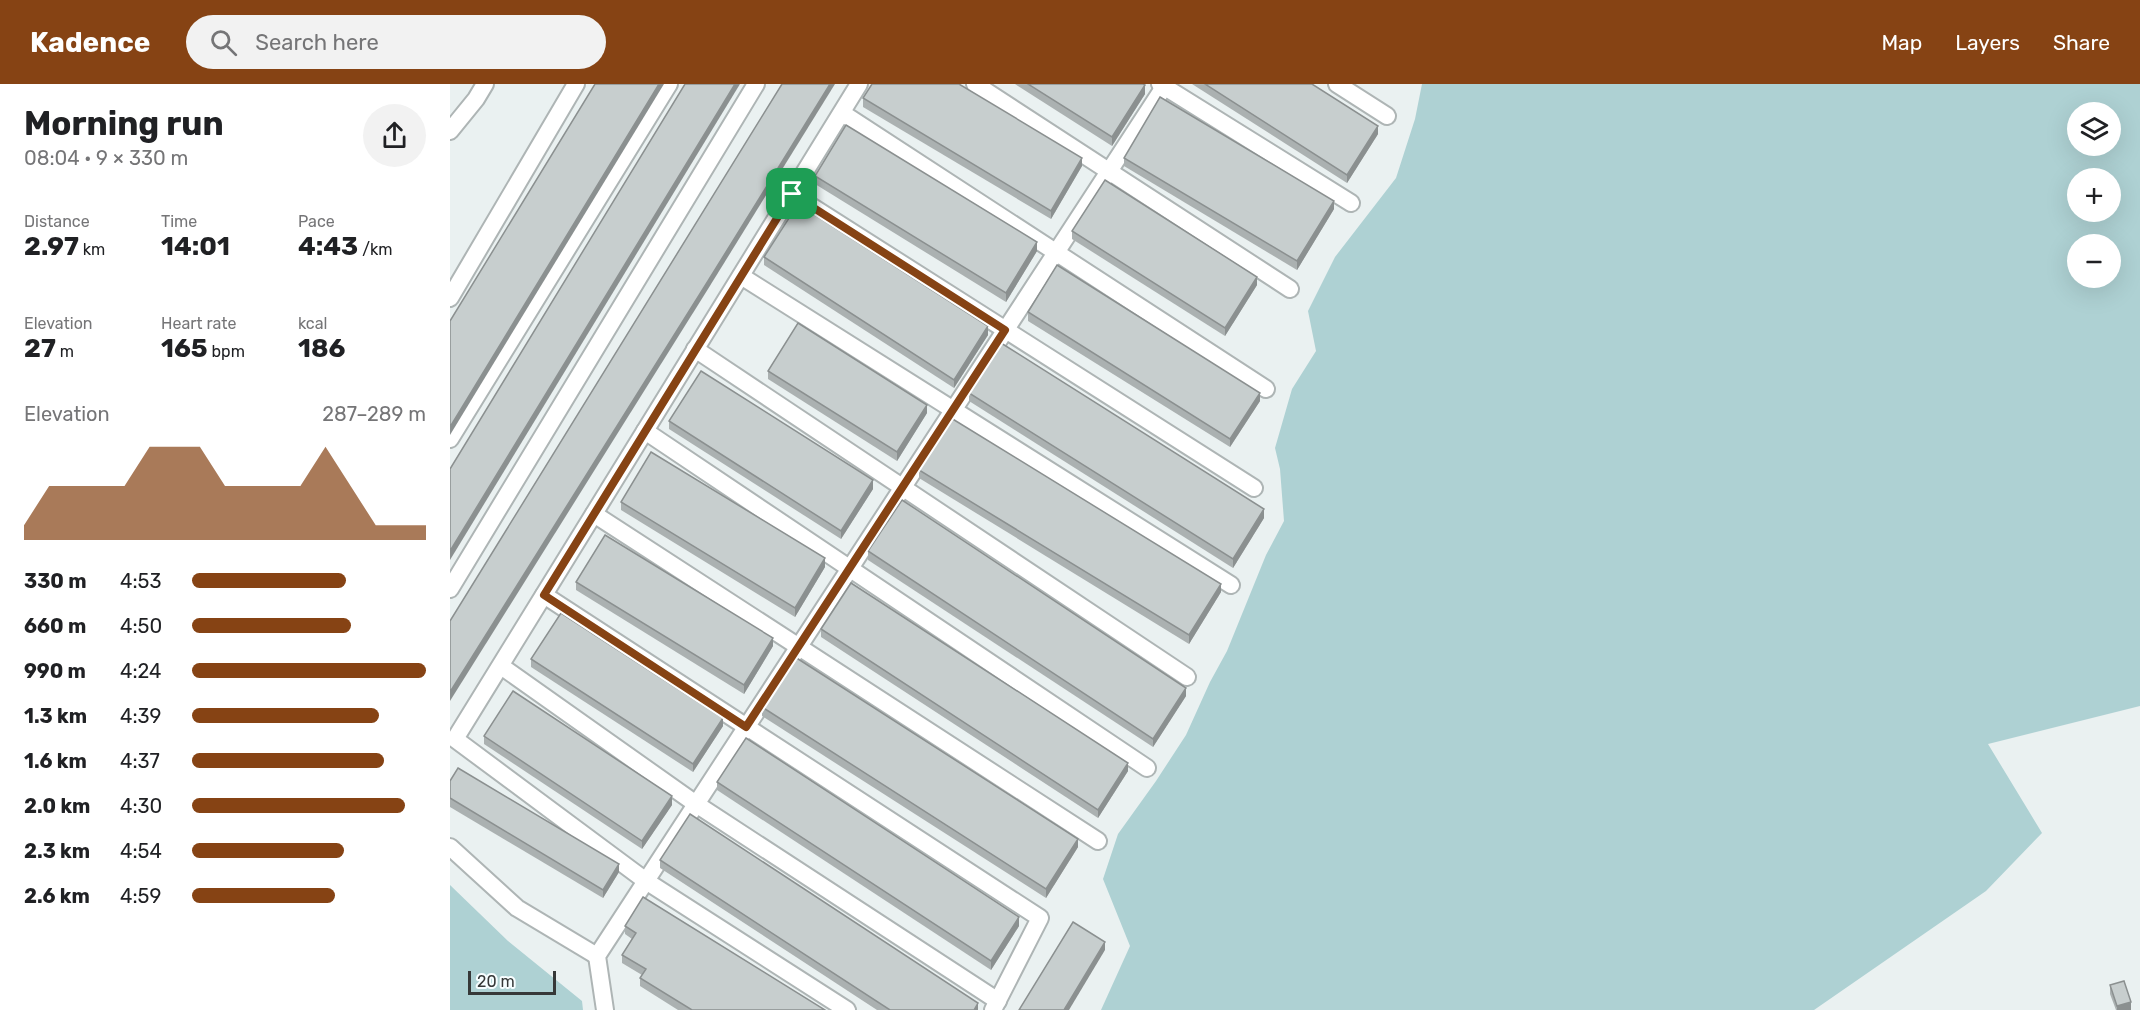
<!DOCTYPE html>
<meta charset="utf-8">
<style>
:root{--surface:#fff;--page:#f2f2f2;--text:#202124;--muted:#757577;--accent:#864314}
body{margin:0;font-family:Rubik,sans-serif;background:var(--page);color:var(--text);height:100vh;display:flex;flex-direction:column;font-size:22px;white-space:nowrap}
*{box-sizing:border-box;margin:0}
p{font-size:20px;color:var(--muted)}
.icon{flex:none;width:33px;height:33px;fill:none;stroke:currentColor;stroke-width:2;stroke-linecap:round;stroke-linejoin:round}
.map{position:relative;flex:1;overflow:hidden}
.drawer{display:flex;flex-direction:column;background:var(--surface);width:450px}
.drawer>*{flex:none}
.tools{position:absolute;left:1617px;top:18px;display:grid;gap:12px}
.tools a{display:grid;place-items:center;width:54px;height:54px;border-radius:50%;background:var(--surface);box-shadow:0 6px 24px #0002;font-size:30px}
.scale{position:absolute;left:18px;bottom:15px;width:88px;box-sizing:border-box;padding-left:6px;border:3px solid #363838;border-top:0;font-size:16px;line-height:21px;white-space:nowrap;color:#363838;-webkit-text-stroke:4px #f7feff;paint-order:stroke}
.pin{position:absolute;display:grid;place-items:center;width:51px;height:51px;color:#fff;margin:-26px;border-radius:12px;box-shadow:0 3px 9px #0006}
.round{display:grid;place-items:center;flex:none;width:63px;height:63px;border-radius:32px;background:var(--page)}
.overview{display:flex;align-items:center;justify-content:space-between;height:102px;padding:0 24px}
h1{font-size:33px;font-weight:700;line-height:45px}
.stats{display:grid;grid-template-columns:repeat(3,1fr);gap:9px;height:102px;padding:6px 24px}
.stats div{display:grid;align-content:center}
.stats b{font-size:26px;font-weight:700}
.stats small{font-size:16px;font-weight:400}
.stats p{font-size:16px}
.chart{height:168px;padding:12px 24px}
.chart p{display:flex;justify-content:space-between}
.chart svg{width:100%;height:108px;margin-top:6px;fill:var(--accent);opacity:.7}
ul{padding:0 24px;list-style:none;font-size:20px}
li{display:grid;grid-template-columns:96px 72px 1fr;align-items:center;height:45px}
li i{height:15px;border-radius:8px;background:var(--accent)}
header{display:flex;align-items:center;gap:36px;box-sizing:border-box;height:84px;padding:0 30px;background:var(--accent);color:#fff}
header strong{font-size:28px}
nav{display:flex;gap:33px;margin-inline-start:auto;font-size:21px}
.search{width:420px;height:54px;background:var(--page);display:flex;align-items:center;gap:15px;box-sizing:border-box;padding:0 21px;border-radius:33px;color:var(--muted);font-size:22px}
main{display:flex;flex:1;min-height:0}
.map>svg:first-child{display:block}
.green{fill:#aed1d3;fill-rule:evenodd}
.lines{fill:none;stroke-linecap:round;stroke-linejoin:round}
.lane-casing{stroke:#aeb5b5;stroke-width:20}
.lane{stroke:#fff;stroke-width:16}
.wall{fill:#abb1b1}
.shaded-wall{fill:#8b9090}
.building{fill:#c7cece;stroke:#8b9090;stroke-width:1.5}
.route-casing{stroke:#fff;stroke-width:12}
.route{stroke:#864314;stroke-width:8}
</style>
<header>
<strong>Kadence</strong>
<div class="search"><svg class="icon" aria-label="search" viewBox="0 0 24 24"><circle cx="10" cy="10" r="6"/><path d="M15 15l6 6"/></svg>Search here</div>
<nav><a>Map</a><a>Layers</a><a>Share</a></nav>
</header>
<main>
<section class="drawer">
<div class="overview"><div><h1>Morning run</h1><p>08:04 · 9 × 330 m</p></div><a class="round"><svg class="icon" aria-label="share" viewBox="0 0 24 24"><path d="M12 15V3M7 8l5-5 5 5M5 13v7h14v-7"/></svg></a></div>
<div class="stats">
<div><p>Distance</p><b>2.97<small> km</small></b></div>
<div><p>Time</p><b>14:01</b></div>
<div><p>Pace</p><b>4:43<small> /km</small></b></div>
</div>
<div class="stats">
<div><p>Elevation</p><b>27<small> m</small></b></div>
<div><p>Heart rate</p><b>165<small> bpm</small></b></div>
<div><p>kcal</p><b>186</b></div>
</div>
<div class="chart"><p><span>Elevation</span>287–289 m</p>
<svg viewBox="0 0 160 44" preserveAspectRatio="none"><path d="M0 44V38L10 22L20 22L30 22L40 22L50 6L60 6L70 6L80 22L90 22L100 22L110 22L120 6L130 22L140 38L150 38L160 38V44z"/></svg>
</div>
<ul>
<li><b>330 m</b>4:53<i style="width:66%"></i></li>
<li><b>660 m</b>4:50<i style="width:68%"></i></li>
<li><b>990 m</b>4:24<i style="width:100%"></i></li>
<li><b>1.3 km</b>4:39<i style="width:80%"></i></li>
<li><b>1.6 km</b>4:37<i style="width:82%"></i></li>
<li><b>2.0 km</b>4:30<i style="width:91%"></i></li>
<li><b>2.3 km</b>4:54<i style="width:65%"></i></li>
<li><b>2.6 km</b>4:59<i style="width:61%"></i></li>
</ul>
</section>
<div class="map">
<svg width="1690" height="926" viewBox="0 0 1690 926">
<rect width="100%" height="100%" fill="#eaf1f1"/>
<g class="green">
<path d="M972 0H1690V622L1538 660 1592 749 1536 807 1364 926H651L680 862 653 795 668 750 706 697 736 651 760 598 777 567 816 471 834 437 830 385 825 364 842 305 866 267 858 227 885 173 946 94 965 35ZM1660 28V62H1628V28ZM1660 94V128H1628V94ZM1660 160V194H1628V160Z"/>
<path d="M0 801 58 857 132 917 133 926H0Z"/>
</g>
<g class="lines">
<g class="lane-casing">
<g id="lane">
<path d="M525 0 840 205"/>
<path d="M710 0 901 119"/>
<path d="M887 0 937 32"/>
<path d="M392 29 816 305"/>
<path d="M0 47 26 15 35 0"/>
<path d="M342 110 804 404"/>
<path d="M291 192 781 501"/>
<path d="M0 214 126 0"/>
<path d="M245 265 737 593"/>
<path d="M195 347 697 684"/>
<path d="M0 355 219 0"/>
<path d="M144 430 648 757"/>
<path d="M0 505 306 0"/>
<path d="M94 511 590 834 543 926"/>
<path d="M51 582 246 720 548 917"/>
<path d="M0 763 67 824 147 872"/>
<path d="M155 926 147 872 716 0"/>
<path d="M397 926 196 797 5 655 409 0"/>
</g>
</g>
<use href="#lane" class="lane"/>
</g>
<g class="wall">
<path d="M565 0H693L695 10 662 62Z"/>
<path d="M742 0H862L928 50 897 99Z"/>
<path d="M413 14 632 82 601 135 413 23Z"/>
<path d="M674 74 884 125 847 186 674 82Z"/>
<path d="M365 92 587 167 556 218 365 100Z"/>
<path d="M622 147 807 201 775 252 622 155Z"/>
<path d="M314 173 538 251 504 304 314 181Z"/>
<path d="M578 228 810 317 780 363 578 237Z"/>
<path d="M318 287 477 329 447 377 318 295Z"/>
<path d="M519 309 814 434 783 484 519 317Z"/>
<path d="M219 337 423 405 391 455 219 345Z"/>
<path d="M469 386 771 508 739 560 469 394Z"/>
<path d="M171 418 375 483 345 533 171 426Z"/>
<path d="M418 467 736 612 703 663 418 476Z"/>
<path d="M126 498 323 562 294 610 126 506Z"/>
<path d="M371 545 678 687 648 734 371 553Z"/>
<path d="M81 575 273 642 243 688 81 583Z"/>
<path d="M312 623 628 763 596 814 312 632Z"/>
<path d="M34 652 222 721 192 765 34 660Z"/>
<path d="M0 697 169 788 153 814 0 723Z"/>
<path d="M267 698 569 842 541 886 267 706Z"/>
<path d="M210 776 528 926H427L210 784Z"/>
<path d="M175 842 375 926H228L190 902V894L192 891 172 879V871L182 855 175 850Z"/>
<path d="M1660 901 1681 926H1666L1660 910Z"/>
</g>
<g class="shaded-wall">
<path d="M209 0H214L0 351V343Z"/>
<path d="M285 0H290L0 476V467Z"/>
<path d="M380 0H385L258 205 0 617V608Z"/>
<path d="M695 1V10L662 62V53Z"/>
<path d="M928 42V50L897 99V91Z"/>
<path d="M632 74V82L601 135V127Z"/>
<path d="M884 117V125L847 186V177Z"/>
<path d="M587 158V167L556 218V209Z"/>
<path d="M807 193V201L775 252V244Z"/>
<path d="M538 242V251L504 304V296Z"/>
<path d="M810 309V317L780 363V355Z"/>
<path d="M477 321V329L447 377V368Z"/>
<path d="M423 396V405L391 455V447Z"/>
<path d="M814 425V434L783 484V475Z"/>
<path d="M375 474V483L345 533V524Z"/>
<path d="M771 500V508L739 560V551Z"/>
<path d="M323 554V562L294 610V601Z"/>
<path d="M736 604V612L703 663V655Z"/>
<path d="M273 634V642L243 688V680Z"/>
<path d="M678 679V687L648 734V726Z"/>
<path d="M222 712V721L192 765V757Z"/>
<path d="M628 755V763L596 814V805Z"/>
<path d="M169 780V788L153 814V806Z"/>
<path d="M569 833V842L541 886V877Z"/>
<path d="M655 858V866L619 926H614Z"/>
<path d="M1681 918V926H1667V922Z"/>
<path d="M528 919V926H524Z"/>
</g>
<g class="building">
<path d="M145 0H209L0 343V237Z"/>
<path d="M235 0H285L0 467V385Z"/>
<path d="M332 0H380L258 197 0 608V537Z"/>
<path d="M422 0H509L632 74 601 127 413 14Z"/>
<path d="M578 0H693L695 1 662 53Z"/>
<path d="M755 0H862L928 42 897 91Z"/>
<path d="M710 13 884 117 847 177 674 74Z"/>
<path d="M396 41 587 158 556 209 365 92Z"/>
<path d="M655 96 807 193 775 244 622 147Z"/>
<path d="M348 120 538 242 504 296 314 173Z"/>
<path d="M607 181 810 309 780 355 578 228Z"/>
<path d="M348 239 477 321 447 368 318 287Z"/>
<path d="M551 259 814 425 783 475 519 309Z"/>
<path d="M251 287 423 396 391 447 219 337Z"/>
<path d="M501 334 771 500 739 551 469 386Z"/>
<path d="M201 368 375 474 345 524 171 418Z"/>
<path d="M452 416 736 604 703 655 418 467Z"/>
<path d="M155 451 323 554 294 601 126 498Z"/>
<path d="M401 499 678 679 648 726 371 545Z"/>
<path d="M111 529 273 634 243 680 81 575Z"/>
<path d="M345 573 628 755 596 805 312 623Z"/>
<path d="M63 607 222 712 192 757 34 652Z"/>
<path d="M296 654 569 833 541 877 267 698Z"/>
<path d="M8 684 169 780 153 806 0 714V697Z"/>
<path d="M240 730 528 919 524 926H440L210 776Z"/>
<path d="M193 813 375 926H242L190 894 196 885 172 871 186 849 175 842Z"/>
<path d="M623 838 655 858 614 926H569Z"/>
<path d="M1674 897 1681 918 1667 922 1660 901Z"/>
</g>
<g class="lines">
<g class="route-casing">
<path id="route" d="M342 110 555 246 296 643 94 511Z"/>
</g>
<use href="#route" class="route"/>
</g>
</svg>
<div class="tools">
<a><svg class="icon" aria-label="layers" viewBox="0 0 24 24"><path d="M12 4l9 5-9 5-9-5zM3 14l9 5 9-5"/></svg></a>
<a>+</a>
<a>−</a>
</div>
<div class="scale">20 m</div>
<div class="pin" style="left:342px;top:110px;background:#1e9e55"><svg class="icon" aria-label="arrive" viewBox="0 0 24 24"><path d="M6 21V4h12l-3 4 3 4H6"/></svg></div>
</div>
</main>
